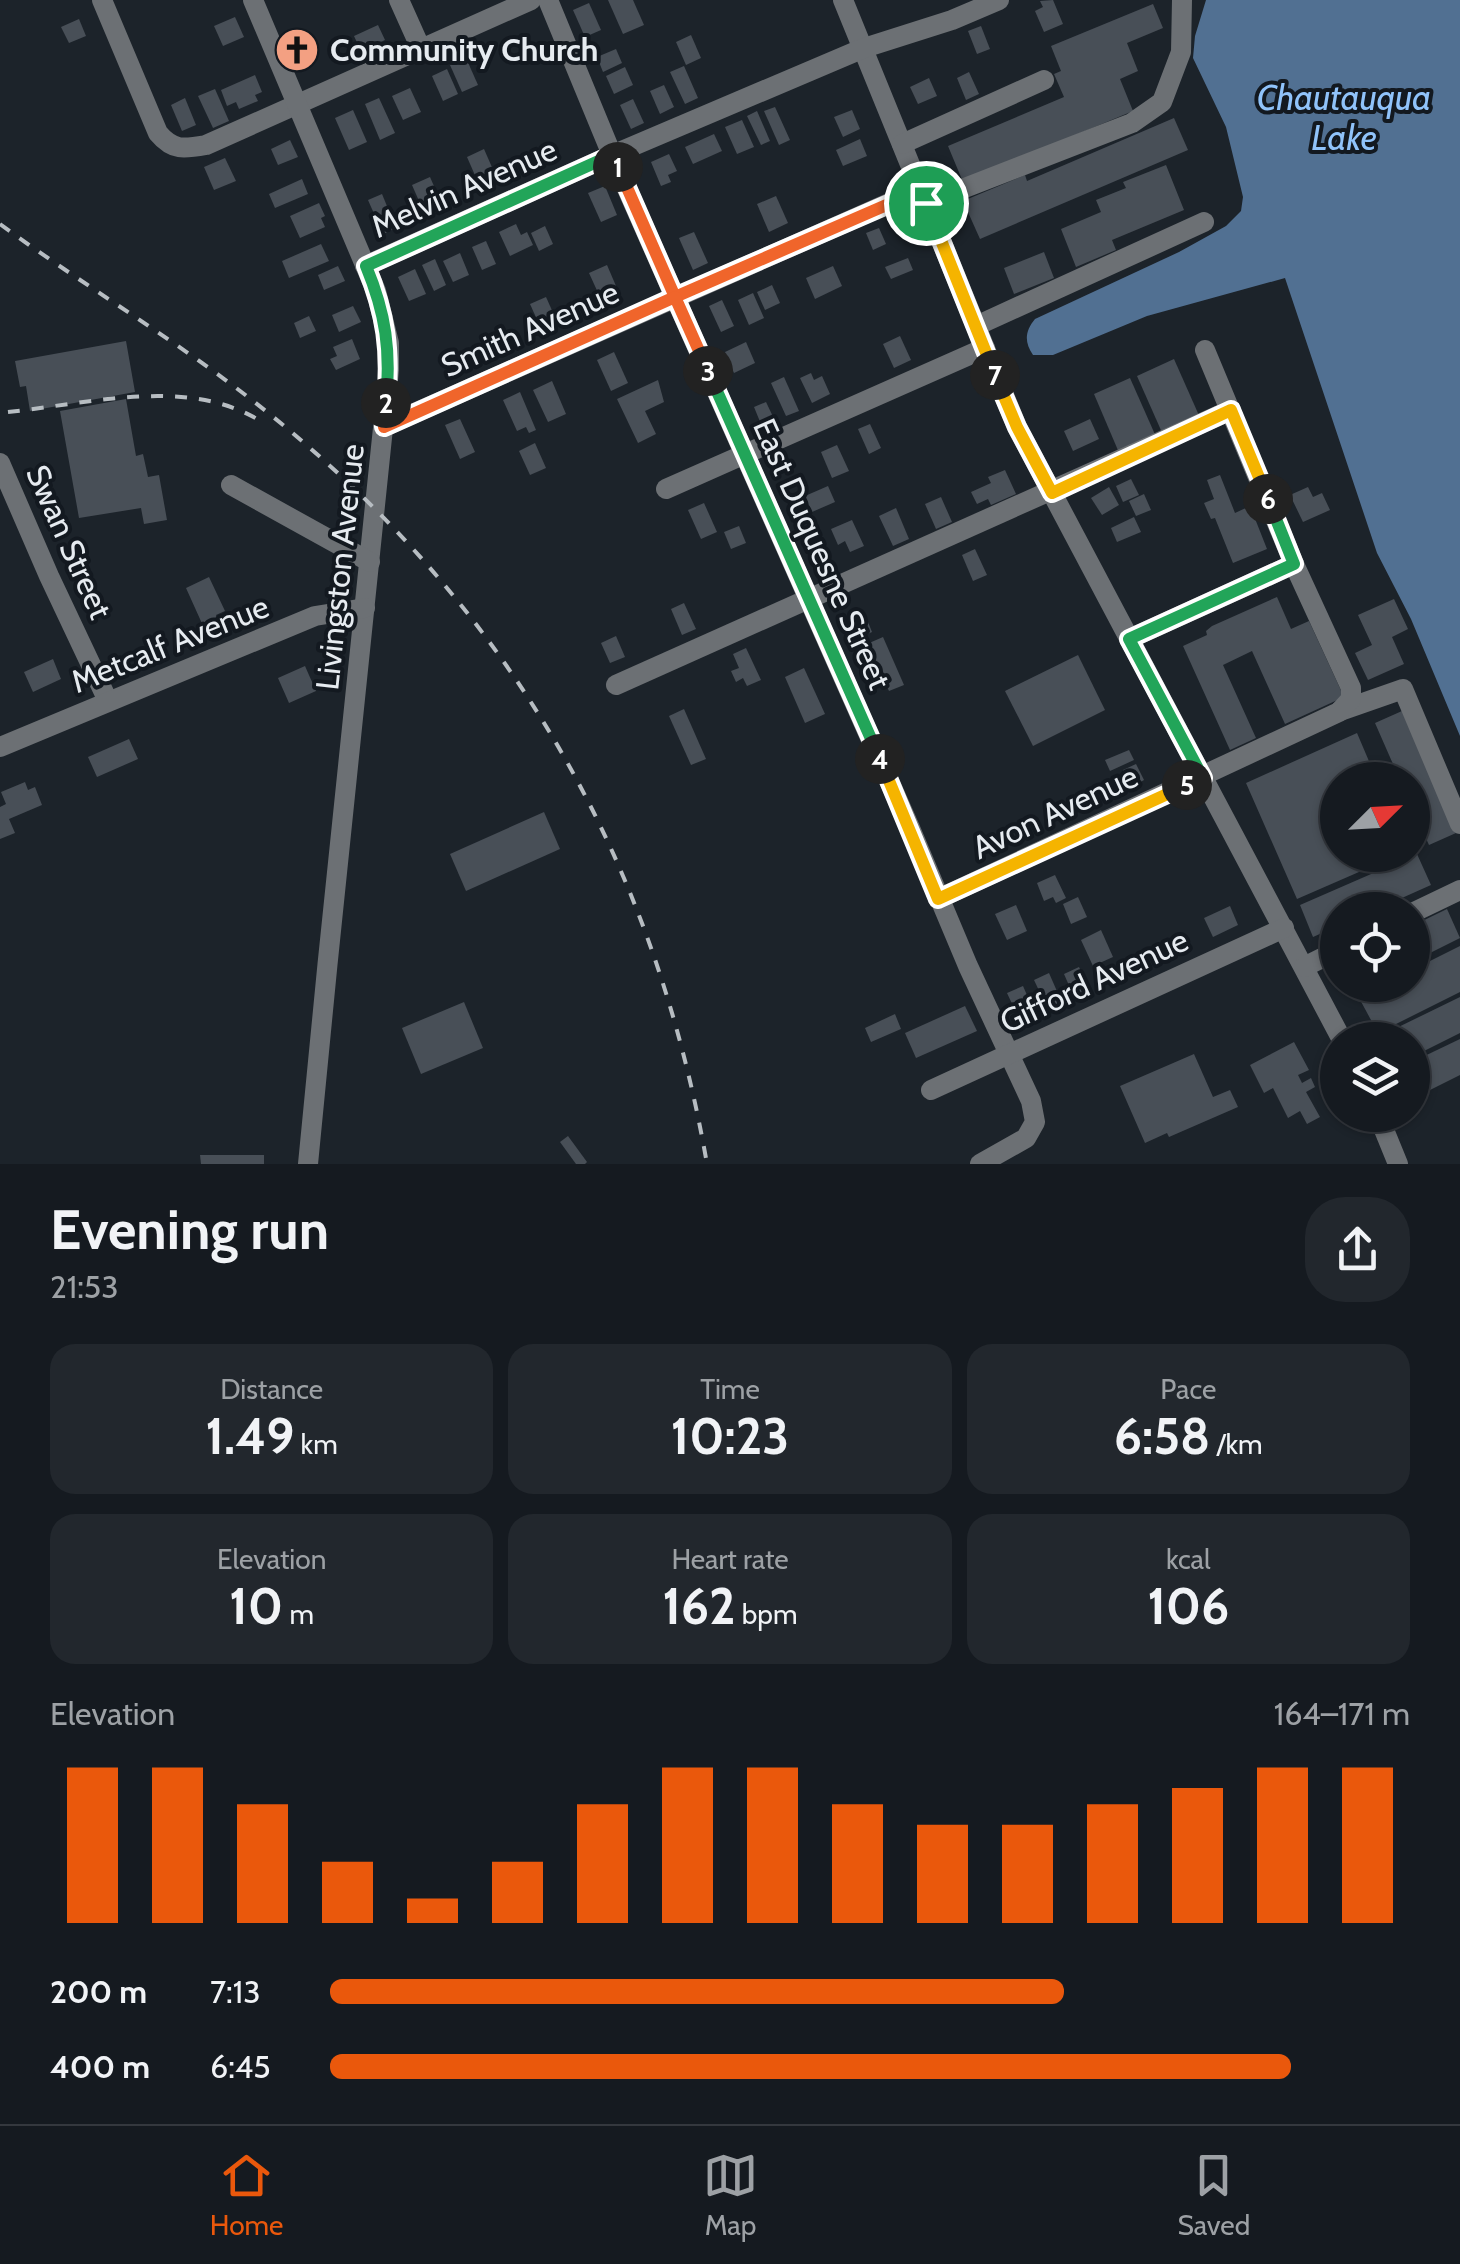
<!DOCTYPE html>
<meta charset="utf-8">
<style>
:root{--surface:#151a20;--page:#22272d;--text:#f1f3f6;--muted:#9da1a5;--line:#34383e;--accent:#ea580c}
body{margin:0;font-family:Cabin,sans-serif;background:var(--page);color:var(--text);height:100vh;display:flex;flex-direction:column;font-size:38px;white-space:nowrap}
*{box-sizing:border-box;margin:0}
p{font-size:32px;color:var(--muted)}
.icon{flex:none;width:55px;height:55px;fill:none;stroke:currentColor;stroke-width:2;stroke-linecap:round;stroke-linejoin:round}
.map{position:relative;height:1164px;overflow:hidden}
.sheet{display:flex;flex-direction:column;background:var(--surface);flex:1}
.sheet>*{flex:none}
.needle{width:65px;rotate:66deg}
.buttons{position:absolute;left:1320px;top:762px;display:grid;gap:20px}
.buttons a{display:grid;place-items:center;width:110px;height:110px;border-radius:50%;background:var(--surface);box-shadow:0 2px 8px #0004,0 0 0 2px var(--line);font-size:50px}
.pin{position:absolute;display:grid;place-items:center;width:85px;height:85px;color:#fff;margin:-42px;border:5px solid #fff;border-radius:50%;box-shadow:0 2px 10px #0007}
.km{position:absolute;width:50px;height:50px;margin:-25px;border-radius:50%;background:#222;color:#fff;font-size:28px;line-height:50px;text-align:center}
.round{display:grid;place-items:center;flex:none;width:105px;height:105px;border-radius:40px;background:var(--page)}
.overview{display:flex;align-items:center;justify-content:space-between;height:170px;padding:0 50px}
h1{font-size:55px;font-weight:700;line-height:75px}
.metrics{display:grid;grid-template-columns:repeat(3,1fr);gap:15px;height:170px;padding:10px 50px}
.metrics div{display:grid;align-content:center;border-radius:25px;background:var(--page);text-align:center}
.metrics b{font-size:50px;font-weight:700}
.metrics small{font-size:28px;font-weight:400}
.metrics p{font-size:28px}
.chart{height:280px;padding:20px 50px}
.chart p{display:flex;justify-content:space-between}
.chart svg{width:100%;height:180px;margin-top:10px;stroke:var(--accent);stroke-width:6}
ul{padding:0 50px;list-style:none;font-size:32px}
li{display:grid;grid-template-columns:160px 120px 1fr;align-items:center;height:75px}
li i{height:25px;border-radius:12px;background:var(--accent)}
.tab-bar{display:flex;justify-content:space-around;align-items:center;height:140px;border-top:2px solid var(--line);background:var(--surface);font-size:28px;color:var(--muted)}
.tab-bar a{display:grid;justify-items:center;gap:5px}
.tab-bar .selected{color:var(--accent)}
.map>svg:first-child{display:block}
.water{fill:#517092}
.building{fill:#484f57}
.lines{fill:none;stroke-linecap:round;stroke-linejoin:round}
.minor{stroke:#6c7074;stroke-width:20}
.rail{stroke:#b7bdc2;stroke-width:4;stroke-dasharray:12 12;stroke-linecap:butt}
.split-1-casing{stroke:#fff;stroke-width:20}
.split-2-casing{stroke:#fff;stroke-width:20}
.split-3-casing{stroke:#fff;stroke-width:20}
.split-4-casing{stroke:#fff;stroke-width:20}
.split-5-casing{stroke:#fff;stroke-width:20}
.split-6-casing{stroke:#fff;stroke-width:20}
.split-7-casing{stroke:#fff;stroke-width:20}
.split-8-casing{stroke:#fff;stroke-width:20}
.split-1{stroke:#f0652b;stroke-width:12}
.split-2{stroke:#22a559;stroke-width:12}
.split-3{stroke:#f0652b;stroke-width:12}
.split-4{stroke:#22a559;stroke-width:12}
.split-5{stroke:#f5b400;stroke-width:12}
.split-6{stroke:#22a559;stroke-width:12}
.split-7{stroke:#f5b400;stroke-width:12}
.split-8{stroke:#f5b400;stroke-width:12}
.labels{text-anchor:middle;stroke-width:8;stroke-linejoin:round;paint-order:stroke}
.poi-label{font-size:32px;font-weight:bold;fill:#e6ebf0;stroke:#131920;text-anchor:start}
.street-label{font-size:32px;fill:#e6ebf0;stroke:#131920}
.water-label{font-size:35px;font-style:italic;fill:#90c3fa;stroke:#131920}
</style>
<div class="map">
<svg width="1460" height="1164" viewBox="0 0 1460 1164">
<rect width="100%" height="100%" fill="#1c232a"/>
<path class="water" d="M1206 0H1460V736L1411 619 1377 553 1285 278 1147 316 1053 355H1033C1024 342 1025 331 1035 319L1179 252 1226 226 1241 211 1243 197 1226 127 1193 58 1195 36Z"/>
<g class="building">
<path d="M608 0H633L644 25 623 34Z"/>
<path d="M1053 0 1063 24 1044 32 1035 11 1043 7 1040 1Z"/>
<path d="M589 3 601 30 585 37 573 10Z"/>
<path d="M1153 4 1163 28 1127 43 1138 71 1120 79 1133 111 963 182 948 146 1064 97 1054 74 1061 71 1051 46Z"/>
<path d="M235 17 244 37 223 46 214 26Z"/>
<path d="M79 19 86 36 69 43 61 27Z"/>
<path d="M378 25 385 40 361 51 354 36Z"/>
<path d="M981 26 990 49 977 54 968 31Z"/>
<path d="M691 35 701 58 686 65 676 42Z"/>
<path d="M616 49 622 63 603 72 597 57Z"/>
<path d="M466 58 478 85 462 92 450 65Z"/>
<path d="M684 66 698 98 685 104 670 72Z"/>
<path d="M625 67 633 85 614 94 606 76Z"/>
<path d="M447 69 458 94 443 101 432 76Z"/>
<path d="M969 72 979 94 966 100 957 78Z"/>
<path d="M255 75 262 92 255 95 258 101 239 109 236 102 227 106 221 90Z"/>
<path d="M929 78 937 96 918 104 910 87Z"/>
<path d="M664 85 674 107 660 114 650 91Z"/>
<path d="M410 88 421 112 403 120 392 96Z"/>
<path d="M215 89 229 121 213 128 198 96Z"/>
<path d="M185 98 196 125 182 131 171 105Z"/>
<path d="M379 98 395 133 380 140 365 104Z"/>
<path d="M633 99 644 123 631 129 620 105Z"/>
<path d="M775 107 790 140 779 145 764 111Z"/>
<path d="M353 110 367 142 349 150 335 118Z"/>
<path d="M852 110 860 129 843 137 834 117Z"/>
<path d="M757 111 770 141 761 145 747 116Z"/>
<path d="M1174 118 1188 150 980 239 963 201 1025 175 1027 181Z"/>
<path d="M742 120 754 147 737 154 725 127Z"/>
<path d="M714 134 722 151 693 164 685 147Z"/>
<path d="M860 139 867 156 843 166 836 150Z"/>
<path d="M290 140 298 157 278 165 271 149Z"/>
<path d="M484 149 498 181 481 189 467 157Z"/>
<path d="M669 154 677 171 668 175 671 182 661 186 651 162Z"/>
<path d="M225 158 236 181 214 190 204 167Z"/>
<path d="M1166 165 1184 210 1112 240 1116 250 1076 267 1061 229 1101 212 1096 200 1126 188 1123 182Z"/>
<path d="M430 177 444 209 426 217 412 185Z"/>
<path d="M302 179 308 194 275 208 269 194Z"/>
<path d="M605 186 617 215 601 222 588 193Z"/>
<path d="M382 194 396 228 383 234 368 200Z"/>
<path d="M776 196 788 223 769 232 757 204Z"/>
<path d="M319 203 325 216 321 218 325 227 300 238 290 216Z"/>
<path d="M516 224 521 235 527 232 533 245 510 256 499 232Z"/>
<path d="M545 226 553 244 539 251 531 233Z"/>
<path d="M879 228 886 244 873 250 866 233Z"/>
<path d="M694 232 708 263 693 270 679 238Z"/>
<path d="M486 241 496 264 482 270 472 247Z"/>
<path d="M321 244 329 261 289 278 282 261Z"/>
<path d="M1044 252 1054 278 1014 294 1004 268Z"/>
<path d="M460 253 469 275 453 282 443 261Z"/>
<path d="M908 258 913 270 891 279 885 267Z"/>
<path d="M435 259 446 285 434 291 422 265Z"/>
<path d="M607 265 622 300 605 308 589 273Z"/>
<path d="M338 266 345 281 324 290 318 275Z"/>
<path d="M833 266 842 286 815 299 806 278Z"/>
<path d="M415 269 426 294 409 301 398 277Z"/>
<path d="M772 285 780 303 765 310 757 292Z"/>
<path d="M753 293 764 318 749 325 738 300Z"/>
<path d="M546 297 559 326 543 333 530 304Z"/>
<path d="M722 300 734 326 721 332 709 306Z"/>
<path d="M353 306 361 322 339 332 332 315Z"/>
<path d="M309 316 316 331 300 338 294 323Z"/>
<path d="M900 336 911 360 894 368 883 344Z"/>
<path d="M352 339 360 359 336 370 330 359 337 356 333 347Z"/>
<path d="M126 341 135 392 30 411 26 386 20 387 15 361Z"/>
<path d="M746 342 755 363 734 373 725 352Z"/>
<path d="M614 352 628 383 611 391 597 360Z"/>
<path d="M1174 359 1201 420 1164 437 1137 376Z"/>
<path d="M811 373 814 380 822 376 830 394 812 403 800 378Z"/>
<path d="M784 377 799 411 786 416 771 383Z"/>
<path d="M1130 378 1157 439 1120 455 1094 394Z"/>
<path d="M658 380 664 402 645 411 656 434 638 443 617 399Z"/>
<path d="M552 381 566 414 548 422 533 390Z"/>
<path d="M520 392 536 430 529 433 526 427 517 431 503 400Z"/>
<path d="M126 399 136 456 143 454 148 477 159 475 167 520 144 524 141 508 79 518 60 411Z"/>
<path d="M766 402 776 423 763 429 754 407Z"/>
<path d="M460 419 475 452 460 459 445 425Z"/>
<path d="M1090 419 1099 439 1073 451 1064 431Z"/>
<path d="M870 424 881 448 869 454 858 429Z"/>
<path d="M535 443 546 468 530 475 519 451Z"/>
<path d="M837 445 849 471 832 478 821 452Z"/>
<path d="M1005 470 1016 494 991 505 988 499 977 504 971 492 991 483 988 477Z"/>
<path d="M1220 475 1235 513 1250 506 1267 549 1233 563 1215 518 1211 519 1204 503 1214 499 1207 480Z"/>
<path d="M1131 479 1139 495 1123 502 1116 486Z"/>
<path d="M828 486 835 502 812 512 805 496Z"/>
<path d="M1109 487 1119 505 1102 515 1091 498Z"/>
<path d="M1308 487 1313 497 1322 493 1330 510 1303 522 1290 495Z"/>
<path d="M1144 494 1151 510 1136 516 1129 501Z"/>
<path d="M941 497 952 522 936 529 925 504Z"/>
<path d="M704 503 717 532 701 539 688 510Z"/>
<path d="M896 508 909 539 893 546 879 516Z"/>
<path d="M1134 517 1141 532 1117 542 1111 528Z"/>
<path d="M852 520 864 546 850 552 845 541 838 545 831 529Z"/>
<path d="M739 526 746 543 731 549 724 532Z"/>
<path d="M975 549 987 575 973 581 962 555Z"/>
<path d="M209 577 225 611 216 615 224 632 209 639 186 588Z"/>
<path d="M1277 597 1291 629 1309 621 1344 697 1285 724 1252 651 1223 665 1256 738 1230 750 1183 646 1207 635 1206 631 1212 626Z"/>
<path d="M1394 599 1408 629 1392 637 1404 664 1368 680 1355 653 1372 645 1358 615Z"/>
<path d="M684 603 696 629 682 635 671 609Z"/>
<path d="M864 612 872 632 853 641 844 621Z"/>
<path d="M616 636 625 657 610 663 601 643Z"/>
<path d="M883 637 904 685 889 691 875 661 868 664 860 647Z"/>
<path d="M746 648 761 680 747 686 743 678 736 682 731 671 739 668 733 654Z"/>
<path d="M1078 655 1105 710 1033 746 1005 691Z"/>
<path d="M53 659 61 679 33 692 24 672Z"/>
<path d="M305 666 316 691 289 703 278 678Z"/>
<path d="M804 668 825 714 805 723 785 677Z"/>
<path d="M684 709 706 759 691 765 669 716Z"/>
<path d="M1402 711 1456 833 1429 845 1412 808V780H1400L1375 723Z"/>
<path d="M1357 733 1377 780H1338V855H1398L1297 899 1246 783Z"/>
<path d="M129 739 138 759 97 777 88 757Z"/>
<path d="M1129 750 1134 760 1110 771 1105 760Z"/>
<path d="M1136 764 1144 780 1132 787 1123 770Z"/>
<path d="M25 782 28 790 35 787 42 805 9 819 15 833 0 839V807L6 804 1 792Z"/>
<path d="M544 812 560 849 466 891 450 854Z"/>
<path d="M1417 854 1431 885 1375 910H1338V926L1313 937 1300 905Z"/>
<path d="M1055 875 1066 898 1056 903 1053 897 1044 901 1037 883Z"/>
<path d="M1078 897 1087 917 1071 924 1063 904Z"/>
<path d="M1016 905 1027 931 1007 940 995 914Z"/>
<path d="M1230 906 1238 925 1213 937 1204 918Z"/>
<path d="M1447 909 1460 938 1412 962V926Z"/>
<path d="M1101 930 1113 957 1093 966 1081 940Z"/>
<path d="M1460 946V992L1378 1033 1358 996 1381 985H1412V970Z"/>
<path d="M1079 967 1090 992 1075 999 1064 974Z"/>
<path d="M1049 973 1063 1005 1049 1012 1034 980Z"/>
<path d="M1023 986 1036 1016 1021 1023 1007 993Z"/>
<path d="M1460 997V1033L1412 1057V1040H1382L1380 1036Z"/>
<path d="M464 1002 483 1048 421 1074 402 1028Z"/>
<path d="M965 1006 977 1031 916 1058 905 1033Z"/>
<path d="M895 1014 901 1029 871 1042 865 1028Z"/>
<path d="M1460 1039V1075L1412 1099V1062Z"/>
<path d="M1294 1042 1309 1070 1298 1075 1302 1083 1311 1078 1315 1087 1306 1092 1320 1117 1307 1124 1300 1111 1288 1118 1273 1088 1264 1093 1250 1065Z"/>
<path d="M1194 1054 1213 1097 1230 1090 1238 1107 1169 1137 1167 1133 1145 1143 1120 1086Z"/>
<path d="M568 1136 587 1162 585 1164H576L560 1142Z"/>
<path d="M200 1155H264V1164H201Z"/>
</g>
<g class="lines">
<g class="minor">
<path d="M102 0 158 133C173 151 184 149 206 145L531 0"/>
<path d="M253 0 376 291 389 343V370C362 634 333 899 308 1164"/>
<path d="M399 0 421 49"/>
<path d="M548 0 612 155 910 828 968 966 1031 1101 1035 1122 1026 1138 980 1164"/>
<path d="M843 0 1017 427 1342 1040"/>
<path d="M902 144 1044 80"/>
<path d="M926 203 1132 123 1162 102 1181 52 1182 0"/>
<path d="M365 266 612 155 864 48 952 20 999 0"/>
<path d="M976 326 1204 222"/>
<path d="M383 427 921 189"/>
<path d="M0 463 49 576 108 701"/>
<path d="M231 485 370 562"/>
<path d="M666 489 985 348"/>
<path d="M1129 639 1294 564"/>
<path d="M616 685 1231 410"/>
<path d="M1340 711 1403 689 1460 824"/>
<path d="M0 747 315 616 365 608"/>
<path d="M938 899 1339 712 1351 699V688L1294 564 1205 350"/>
<path d="M1412 913 1460 890"/>
<path d="M1304 967 1338 950"/>
<path d="M931 1090 1284 928"/>
<path d="M1378 1115 1398 1164"/>
</g>
<g class="rail">
<path d="M0 224C90 290 186 346 272 416 512 611 654 860 707 1164"/>
<path d="M8 412C87 404 185 377 257 419"/>
</g>
</g>
<g class="lines">
<g class="split-1-casing">
<path id="split-1" d="M618 167 675 297 921 190 926 203"/>
</g>
<g class="split-2-casing">
<path id="split-2" d="M386 403C391 351 386 314 366 266L612 155 618 167"/>
</g>
<g class="split-3-casing">
<path id="split-3" d="M386 403 384 427 675 297 708 371"/>
</g>
<g class="split-4-casing">
<path id="split-4" d="M708 371 880 759"/>
</g>
<g class="split-5-casing">
<path id="split-5" d="M880 759 938 899 1187 785"/>
</g>
<g class="split-6-casing">
<path id="split-6" d="M1187 785 1203 778 1129 639 1294 564 1268 499"/>
</g>
<g class="split-7-casing">
<path id="split-7" d="M995 375 1017 427 1052 493 1231 410 1268 499"/>
</g>
<g class="split-8-casing">
<path id="split-8" d="M926 203 995 375"/>
</g>
<use href="#split-1" class="split-1"/>
<use href="#split-2" class="split-2"/>
<use href="#split-3" class="split-3"/>
<use href="#split-4" class="split-4"/>
<use href="#split-5" class="split-5"/>
<use href="#split-6" class="split-6"/>
<use href="#split-7" class="split-7"/>
<use href="#split-8" class="split-8"/>
</g>
<defs>
<g id="church-disc" transform="scale(2.25)"><circle r="9.5" fill="#f3a082" stroke="#131920"/><path d="M-1.2-6h2.4v3.5h3.3v2.4h-3.3V6h-2.4V-.1h-3.3v-2.4h3.3Z" fill="#111"/></g>
</defs>
<g fill-rule="evenodd">
<use href="#church-disc" x="297" y="50"/>
</g>
<g class="labels">
<g class="poi-label">
<text x="330" y="61">Community Church</text>
</g>
<g class="street-label">
<text transform="translate(464 188) rotate(-24)" y="11">Melvin Avenue</text>
<text transform="translate(530 329) rotate(-24)" y="11">Smith Avenue</text>
<text transform="translate(69 542) rotate(66)" y="11">Swan Street</text>
<text transform="translate(822 554) rotate(66)" y="11">East Duquesne Street</text>
<text transform="translate(340 567) rotate(-84)" y="11">Livingston Avenue</text>
<text transform="translate(170 644) rotate(-22)" y="11">Metcalf Avenue</text>
<text transform="translate(1055 812) rotate(-25)" y="11">Avon Avenue</text>
<text transform="translate(1094 981) rotate(-25)" y="11">Gifford Avenue</text>
</g>
<g class="water-label">
<text x="1344" y="110">Chautauqua<tspan x="1344" dy="40">Lake</tspan></text>
</g>
</g>
</svg>
<div class="buttons">
<a><svg class="needle" viewBox="-14 -14 28 28"><path d="M0-13l5 13h-10z" fill="#e53935"/><path d="M0 13l5-13h-10z" fill="#9da1a5"/></svg></a>
<a><svg class="icon" aria-label="locate" viewBox="0 0 24 24"><circle cx="12" cy="12" r="6"/><path d="M12 2v4M12 18v4M2 12h4M18 12h4"/></svg></a>
<a><svg class="icon" aria-label="layers" viewBox="0 0 24 24"><path d="M12 4l9 5-9 5-9-5zM3 14l9 5 9-5"/></svg></a>
</div>
<div class="pin" style="left:926px;top:203px;background:#1e9e55"><svg class="icon" aria-label="arrive" viewBox="0 0 24 24"><path d="M6 21V4h12l-3 4 3 4H6"/></svg></div>
<b class="km" style="left:618px;top:167px">1</b>
<b class="km" style="left:386px;top:403px">2</b>
<b class="km" style="left:708px;top:371px">3</b>
<b class="km" style="left:880px;top:759px">4</b>
<b class="km" style="left:1187px;top:785px">5</b>
<b class="km" style="left:1268px;top:499px">6</b>
<b class="km" style="left:995px;top:375px">7</b>
</div>
<section class="sheet">
<div class="overview"><div><h1>Evening run</h1><p>21:53</p></div><a class="round"><svg class="icon" aria-label="share" viewBox="0 0 24 24"><path d="M12 15V3M7 8l5-5 5 5M5 13v7h14v-7"/></svg></a></div>
<div class="metrics">
<div><p>Distance</p><b>1.49<small> km</small></b></div>
<div><p>Time</p><b>10:23</b></div>
<div><p>Pace</p><b>6:58<small> /km</small></b></div>
</div>
<div class="metrics">
<div><p>Elevation</p><b>10<small> m</small></b></div>
<div><p>Heart rate</p><b>162<small> bpm</small></b></div>
<div><p>kcal</p><b>106</b></div>
</div>
<div class="chart"><p><span>Elevation</span>164–171 m</p>
<svg viewBox="0 0 160 44" preserveAspectRatio="none"><path d="M5 44V6M15 44V6M25 44V15M35 44V29M45 44V38M55 44V29M65 44V15M75 44V6M85 44V6M95 44V15M105 44V20M115 44V20M125 44V15M135 44V11M145 44V6M155 44V6"/></svg>
</div>
<ul>
<li><b>200 m</b>7:13<i style="width:68%"></i></li>
<li><b>400 m</b>6:45<i style="width:89%"></i></li>
</ul>
</section>
<nav class="tab-bar">
<a class="selected"><svg class="icon" aria-label="home" viewBox="0 0 24 24"><path d="M3 11l9-7 9 7M6 9v11h12V9"/></svg>Home</a>
<a><svg class="icon" aria-label="map" viewBox="0 0 24 24"><path d="M3 6l6-2 6 2 6-2v14l-6 2-6-2-6 2zM9 4v14M15 6v14"/></svg>Map</a>
<a><svg class="icon" aria-label="saved" viewBox="0 0 24 24"><path d="M7 4h10v16l-5-4-5 4z"/></svg>Saved</a>
</nav>
